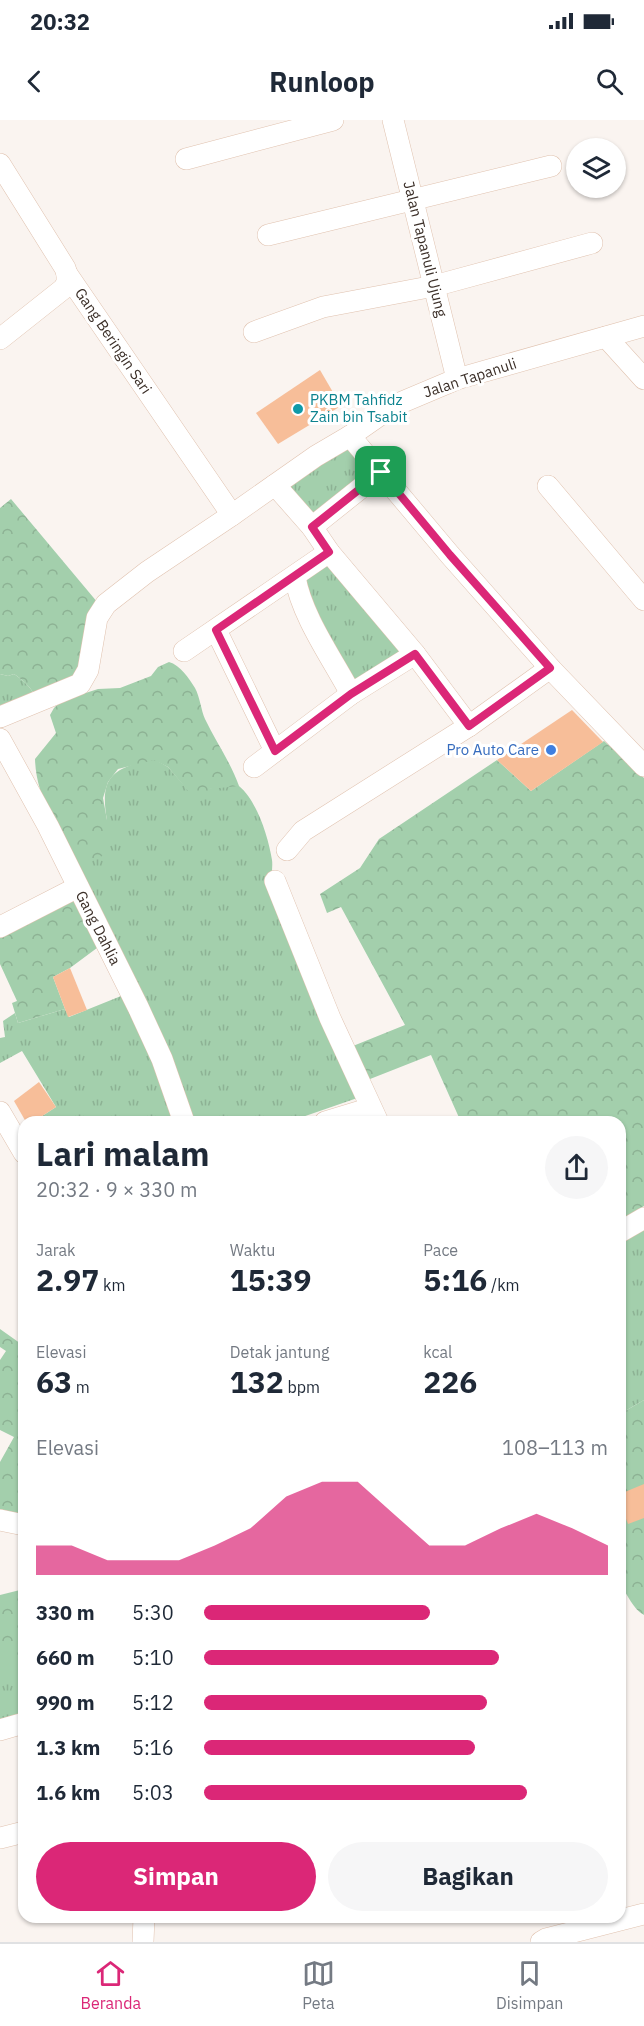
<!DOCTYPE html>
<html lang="id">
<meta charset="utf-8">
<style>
:root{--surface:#fff;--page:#f6f6f7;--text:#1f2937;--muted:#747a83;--line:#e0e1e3;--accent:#db2777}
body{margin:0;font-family:"IBM Plex Sans",sans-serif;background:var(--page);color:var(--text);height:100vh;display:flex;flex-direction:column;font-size:22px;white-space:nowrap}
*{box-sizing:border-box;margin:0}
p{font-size:20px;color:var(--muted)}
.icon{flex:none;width:33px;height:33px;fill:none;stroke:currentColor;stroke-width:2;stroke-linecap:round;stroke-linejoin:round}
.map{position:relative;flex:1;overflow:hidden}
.details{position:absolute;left:18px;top:996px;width:608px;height:807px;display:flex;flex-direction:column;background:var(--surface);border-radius:18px;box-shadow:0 2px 4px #0004}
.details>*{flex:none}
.fabs{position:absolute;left:566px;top:18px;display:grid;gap:12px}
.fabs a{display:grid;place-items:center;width:60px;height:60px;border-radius:50%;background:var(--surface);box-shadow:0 2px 4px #0004;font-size:30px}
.pin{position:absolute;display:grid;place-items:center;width:51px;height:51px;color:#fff;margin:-26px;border-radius:12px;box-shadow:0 3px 9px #0006}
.round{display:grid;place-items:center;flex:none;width:63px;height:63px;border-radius:32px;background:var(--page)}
.head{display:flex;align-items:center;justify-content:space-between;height:102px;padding:0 18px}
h1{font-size:33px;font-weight:700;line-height:45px}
.figures{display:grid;grid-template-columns:repeat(3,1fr);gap:9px;height:102px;padding:6px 18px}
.figures div{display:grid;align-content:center}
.figures b{font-size:30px;font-weight:700}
.figures small{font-size:16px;font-weight:400}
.figures p{font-size:16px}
.chart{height:168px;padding:12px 18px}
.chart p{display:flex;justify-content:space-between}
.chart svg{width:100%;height:108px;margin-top:6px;fill:var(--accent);opacity:.7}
.button{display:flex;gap:12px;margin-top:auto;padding:12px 18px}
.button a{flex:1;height:69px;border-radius:36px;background:var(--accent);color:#fff;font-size:24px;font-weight:700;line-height:69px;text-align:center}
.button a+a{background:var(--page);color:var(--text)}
ul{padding:0 18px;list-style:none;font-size:20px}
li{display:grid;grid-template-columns:96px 72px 1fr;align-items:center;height:45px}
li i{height:15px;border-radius:8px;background:var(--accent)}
.status{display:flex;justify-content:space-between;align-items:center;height:42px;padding:0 30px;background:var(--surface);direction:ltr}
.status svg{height:16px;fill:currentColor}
header{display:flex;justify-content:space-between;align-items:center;height:78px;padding:0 18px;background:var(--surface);font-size:27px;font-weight:700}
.dock{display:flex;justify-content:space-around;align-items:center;height:84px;border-top:2px solid var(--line);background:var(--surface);font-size:16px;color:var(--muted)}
.dock a{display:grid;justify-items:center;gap:3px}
.dock .current{color:var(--accent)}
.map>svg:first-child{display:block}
.grass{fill:url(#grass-tufts)}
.forest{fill:url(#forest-crowns)}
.building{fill:#f7be99}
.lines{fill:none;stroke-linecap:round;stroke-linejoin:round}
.minor-casing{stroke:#e0c2af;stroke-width:22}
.minor{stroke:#fff;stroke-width:21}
.route-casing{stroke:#fff;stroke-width:12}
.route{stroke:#db2777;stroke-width:8}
.culture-dot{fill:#0f9aa8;stroke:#fff;stroke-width:2}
.shop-dot{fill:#3f7fe0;stroke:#fff;stroke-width:2}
.labels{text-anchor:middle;stroke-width:6;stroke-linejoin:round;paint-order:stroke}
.street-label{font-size:15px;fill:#3b2f28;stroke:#fff}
.culture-label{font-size:15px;fill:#0d838f;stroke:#fff;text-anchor:start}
.shop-label{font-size:15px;fill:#366cbe;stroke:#fff;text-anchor:end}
</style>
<div class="status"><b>20:32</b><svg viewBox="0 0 49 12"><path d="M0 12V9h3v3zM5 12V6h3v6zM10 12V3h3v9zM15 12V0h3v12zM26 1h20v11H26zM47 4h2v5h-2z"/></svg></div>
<header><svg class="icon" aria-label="back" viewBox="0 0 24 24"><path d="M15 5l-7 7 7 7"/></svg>Runloop<svg class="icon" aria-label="search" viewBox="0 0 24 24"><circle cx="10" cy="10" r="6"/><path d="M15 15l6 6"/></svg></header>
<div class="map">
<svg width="644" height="1822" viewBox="0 0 644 1822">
<defs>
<pattern id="grass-tufts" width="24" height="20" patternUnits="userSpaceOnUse" patternTransform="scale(1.5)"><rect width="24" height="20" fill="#a3cfac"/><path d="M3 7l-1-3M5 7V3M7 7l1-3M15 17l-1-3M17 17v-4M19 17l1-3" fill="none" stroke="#8db294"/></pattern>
<pattern id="forest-crowns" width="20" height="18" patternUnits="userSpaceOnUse" patternTransform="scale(1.5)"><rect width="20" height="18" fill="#a3cfac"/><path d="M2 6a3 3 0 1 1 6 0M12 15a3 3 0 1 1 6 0" fill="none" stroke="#8db294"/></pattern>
</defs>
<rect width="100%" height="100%" fill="#faf4f0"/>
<g class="grass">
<path d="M348 324 370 354 313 399 288 366Z"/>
<path d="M331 441 403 532 352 564 303 462Z"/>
<path d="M0 554 8 556 14 554C23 560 32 568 36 578L0 587Z"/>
<path d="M154 639 168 647 190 672 223 666H239C257 681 268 716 272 740 273 747 271 756 271 764L366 975 288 1002H191C157 915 124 828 76 747L107 700C99 656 113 648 154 639Z"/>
<path d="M126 874 177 1002H33L56 987 22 931 0 943V918L5 917 3 901 15 893 18 903 65 889 69 897Z"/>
<path d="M644 1108V1280L620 1294V1122Z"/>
<path d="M0 1542H24V1595L0 1600Z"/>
</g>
<g class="forest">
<path d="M11 379 98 483 81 552 36 578C32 568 23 560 14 554L8 556 0 554V388Z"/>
<path d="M169 542C180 545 189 558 195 568 200 577 201 590 205 599 216 622 231 643 239 666L209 669 205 679H195L168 647 154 640 118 649 108 662 103 678 107 700V734L76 747C59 712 36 678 35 639L56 613 50 595 54 588 61 581 98 569 120 568 151 556 158 547Z"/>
<path d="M604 621 644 658V1086L620 1101V1002H461L431 935 365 961 348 928 405 905 341 787 327 793 320 774 360 748 379 719 497 640 531 671Z"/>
<path d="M74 774 101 825 70 848 53 857 65 889 18 903 12 883 17 881 0 844V813Z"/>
<path d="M0 1209 24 1226V1396L0 1389V1342L14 1317 0 1310V1240L6 1231 0 1227Z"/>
<path d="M644 1280V1495C632 1488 629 1476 620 1465V1294Z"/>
<path d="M24 1469V1542H0V1475Z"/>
</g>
<g class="building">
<path d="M320 250 341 286 278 324 256 293Z"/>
<path d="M572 590 603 622 531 671 497 640Z"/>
<path d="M70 848 87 890 68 897 53 857Z"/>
<path d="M39 962 56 987 33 1002H26L14 981Z"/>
<path d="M644 1364V1398L628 1404 620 1384V1374Z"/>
</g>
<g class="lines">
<g class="minor-casing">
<g id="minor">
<path d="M393 0 457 259"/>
<path d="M186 39 333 0"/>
<path d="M0 44 65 148 67 154 232 395"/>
<path d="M268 115 551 46"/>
<path d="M254 212 323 187 434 166 592 123"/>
<path d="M606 217 644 259"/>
<path d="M0 219 63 169 67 163V154"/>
<path d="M350 316 450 435 550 548 644 646"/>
<path d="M275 365 312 407 329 432 415 534 469 606"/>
<path d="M548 366 644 480"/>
<path d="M312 407 381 352"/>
<path d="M295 457C302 497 332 538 351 574"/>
<path d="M216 510 275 631"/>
<path d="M184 531 329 432"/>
<path d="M0 597 80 564 88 550 97 498 106 484 147 452 232 395 316 336 350 316 393 286 457 259 644 206"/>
<path d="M0 619 48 706 138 887 162 939 184 1002"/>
<path d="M254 647 351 574 415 534"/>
<path d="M287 730 303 711 469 606 550 548"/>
<path d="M275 761 330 898 378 1002"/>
<path d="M0 807 78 767"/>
<path d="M0 992 24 1033"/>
<path d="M325 1002 371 988"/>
<path d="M620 1112 644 1098"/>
<path d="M0 1400 24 1405"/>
<path d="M0 1610 24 1603"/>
<path d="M0 1718 24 1712"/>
<path d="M143 1822 144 1797"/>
<path d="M541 1822 546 1819 644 1794"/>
</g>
</g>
<use href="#minor" class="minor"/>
</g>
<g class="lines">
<g class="route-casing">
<path id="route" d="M381 352 450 435 550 548 469 606 415 534 351 574 275 631 216 510 329 432 312 407Z"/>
</g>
<use href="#route" class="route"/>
</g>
<circle class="culture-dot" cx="298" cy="289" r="6"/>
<circle class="shop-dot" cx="551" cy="630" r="6"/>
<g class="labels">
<g class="street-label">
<text transform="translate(425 129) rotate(76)" y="5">Jalan Tapanuli Ujung</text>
<text transform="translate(113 221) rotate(56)" y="5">Gang Beringin Sari</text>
<text transform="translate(470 258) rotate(-18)" y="5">Jalan Tapanuli</text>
<text transform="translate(98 808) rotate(63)" y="5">Gang Dahlia</text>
</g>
<g class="culture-label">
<text x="310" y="285">PKBM Tahfidz<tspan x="310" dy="17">Zain bin Tsabit</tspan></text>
</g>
<g class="shop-label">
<text x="539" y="635">Pro Auto Care</text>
</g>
</g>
</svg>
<div class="fabs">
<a><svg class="icon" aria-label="layers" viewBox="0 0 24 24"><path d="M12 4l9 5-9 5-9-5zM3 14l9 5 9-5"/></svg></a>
</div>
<div class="pin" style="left:381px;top:352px;background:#1e9e55"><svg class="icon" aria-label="arrive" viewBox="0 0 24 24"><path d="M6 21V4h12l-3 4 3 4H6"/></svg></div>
<section class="details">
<div class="head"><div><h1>Lari malam</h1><p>20:32 · 9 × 330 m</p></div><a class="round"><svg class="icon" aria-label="share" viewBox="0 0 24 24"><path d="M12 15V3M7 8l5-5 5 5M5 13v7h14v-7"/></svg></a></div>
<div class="figures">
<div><p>Jarak</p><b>2.97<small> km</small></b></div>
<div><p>Waktu</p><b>15:39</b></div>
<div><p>Pace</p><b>5:16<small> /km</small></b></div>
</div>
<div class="figures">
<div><p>Elevasi</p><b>63<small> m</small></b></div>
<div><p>Detak jantung</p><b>132<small> bpm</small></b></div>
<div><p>kcal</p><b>226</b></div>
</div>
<div class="chart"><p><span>Elevasi</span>108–113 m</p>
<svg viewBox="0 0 160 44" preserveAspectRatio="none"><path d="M0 44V32L10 32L20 38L30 38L40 38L50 32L60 25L70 12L80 6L90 6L100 19L110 32L120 32L130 25L140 19L150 25L160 32V44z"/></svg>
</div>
<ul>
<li><b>330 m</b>5:30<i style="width:56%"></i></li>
<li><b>660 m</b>5:10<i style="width:73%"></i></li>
<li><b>990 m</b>5:12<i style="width:70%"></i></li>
<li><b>1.3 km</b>5:16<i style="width:67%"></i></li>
<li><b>1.6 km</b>5:03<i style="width:80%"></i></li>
</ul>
<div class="button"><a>Simpan</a><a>Bagikan</a></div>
</section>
</div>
<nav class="dock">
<a class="current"><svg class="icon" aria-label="home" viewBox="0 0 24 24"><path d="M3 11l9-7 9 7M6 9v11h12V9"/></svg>Beranda</a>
<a><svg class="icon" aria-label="map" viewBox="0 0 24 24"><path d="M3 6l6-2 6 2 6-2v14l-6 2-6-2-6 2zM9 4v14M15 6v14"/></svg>Peta</a>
<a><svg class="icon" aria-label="saved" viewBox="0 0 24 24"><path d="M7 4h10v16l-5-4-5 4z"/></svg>Disimpan</a>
</nav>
